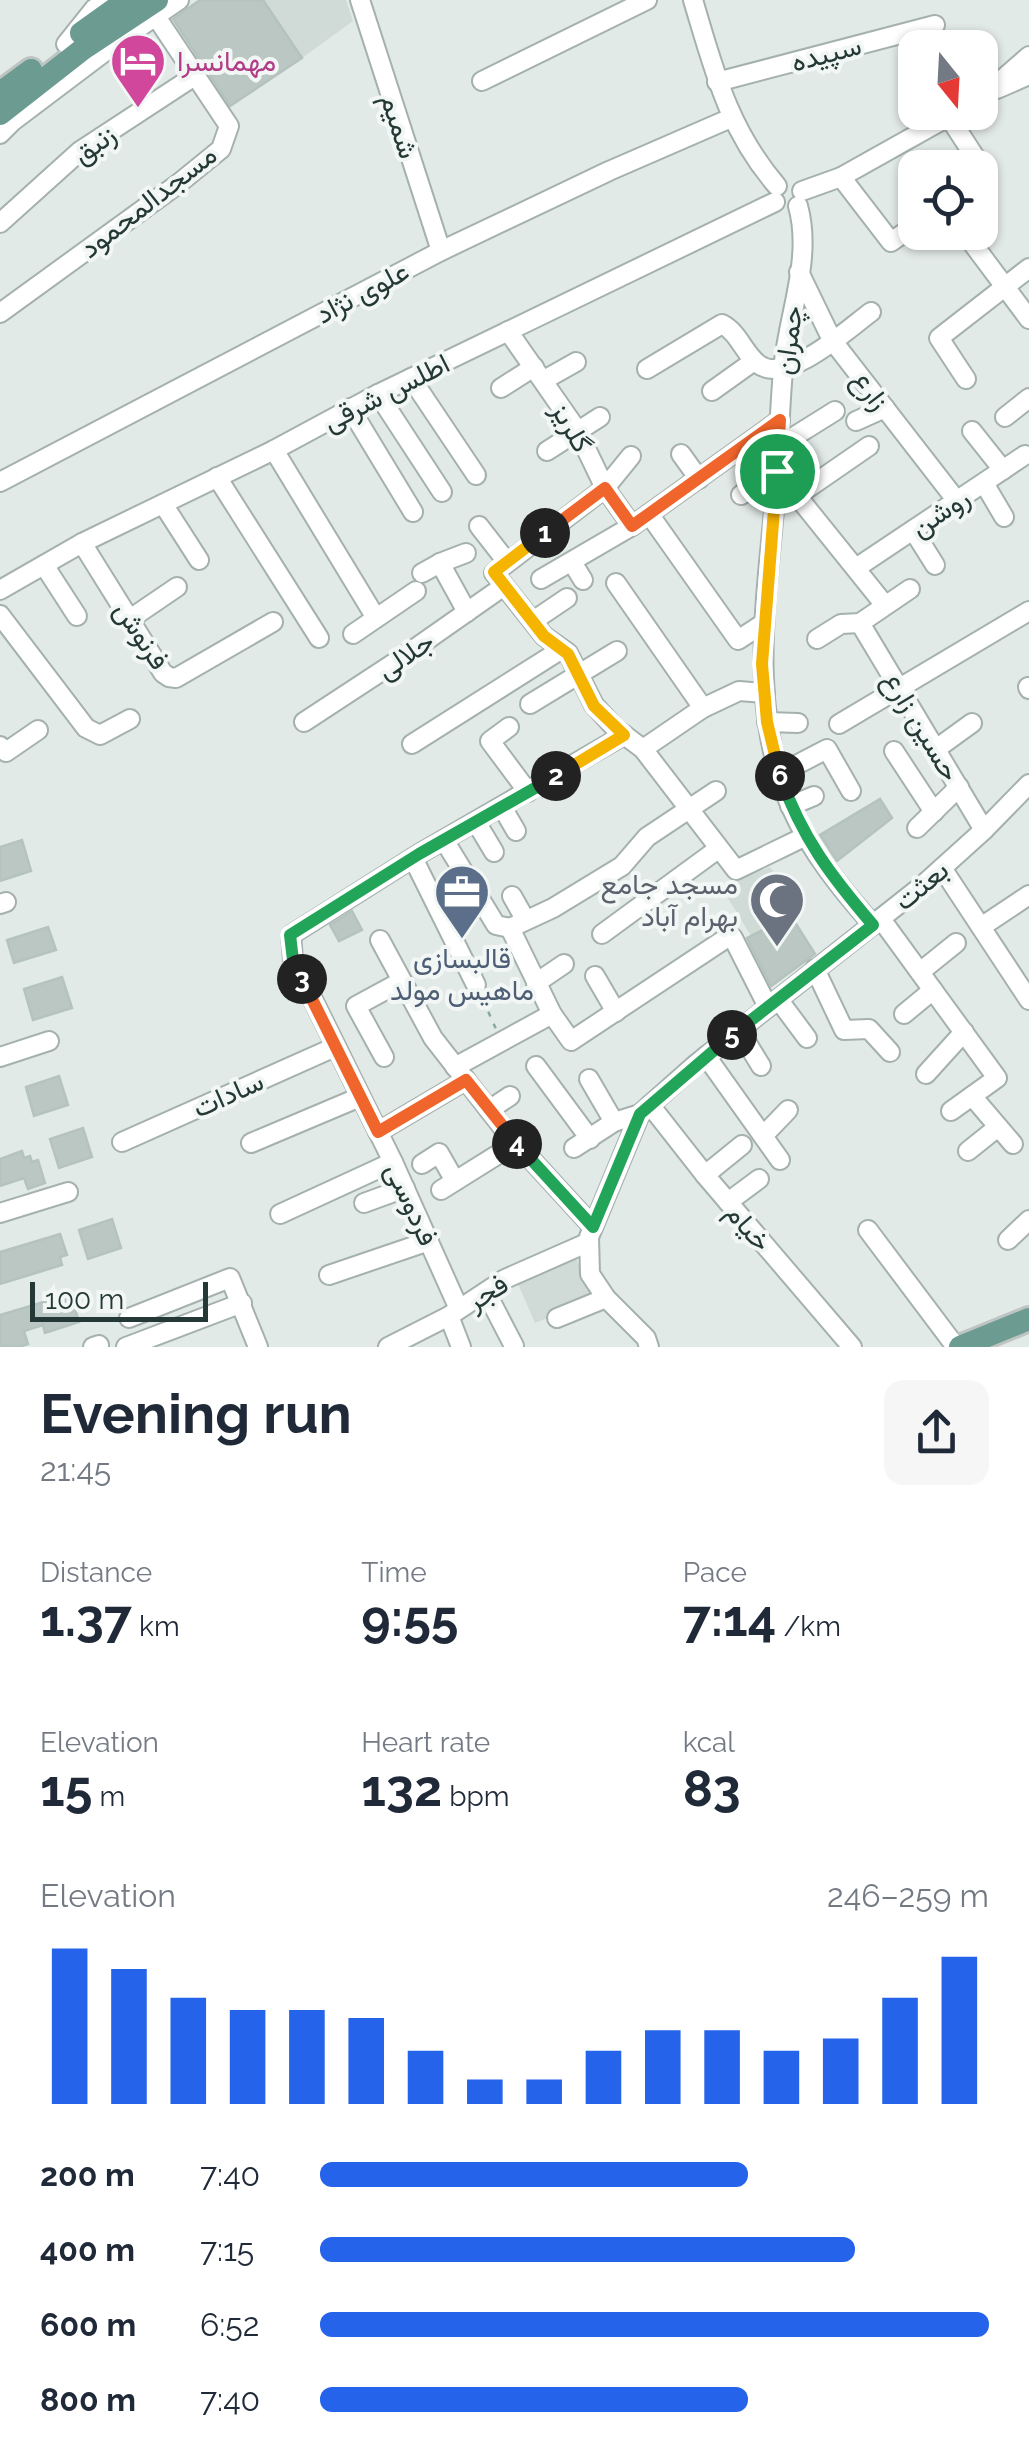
<!DOCTYPE html>
<meta charset="utf-8">
<style>
:root{--surface:#fff;--page:#f6f6f7;--text:#1f2937;--muted:#747a83;--accent:#2563eb}
body{margin:0;font-family:Raleway,Vazirmatn,sans-serif;background:var(--page);color:var(--text);height:100vh;display:flex;flex-direction:column;font-size:38px;white-space:nowrap}
*{box-sizing:border-box;margin:0}
p{font-size:32px;color:var(--muted)}
.icon{flex:none;width:55px;height:55px;fill:none;stroke:currentColor;stroke-width:2;stroke-linecap:round;stroke-linejoin:round}
.map{position:relative;height:1347px;overflow:hidden}
.side{display:flex;flex-direction:column;background:var(--surface);flex:1}
.side>*{flex:none}
.needle{width:65px;rotate:162deg}
.tools{position:absolute;left:898px;top:30px;display:grid;gap:20px}
.tools a{display:grid;place-items:center;width:100px;height:100px;border-radius:20px;background:var(--surface);box-shadow:0 2px 8px #0004;font-size:50px}
.scale{position:absolute;left:30px;bottom:25px;width:178px;box-sizing:border-box;padding-left:10px;border:5px solid #243935;border-top:0;font-size:28px;line-height:35px;white-space:nowrap;color:#243935;-webkit-text-stroke:8px #f2f7f5;paint-order:stroke}
.pin{position:absolute;display:grid;place-items:center;width:85px;height:85px;color:#fff;margin:-42px;border:5px solid #fff;border-radius:50%;box-shadow:0 2px 10px #0007}
.km{position:absolute;width:50px;height:50px;margin:-25px;border-radius:50%;background:#222;color:#fff;font-size:28px;line-height:50px;text-align:center}
.round{display:grid;place-items:center;flex:none;width:105px;height:105px;border-radius:20px;background:var(--page)}
.headline{display:flex;align-items:center;justify-content:space-between;height:170px;padding:0 40px}
h1{font-size:55px;font-weight:700;line-height:75px}
.metrics{display:grid;grid-template-columns:repeat(3,1fr);gap:15px;height:170px;padding:10px 40px}
.metrics div{display:grid;align-content:center}
.metrics b{font-size:50px;font-weight:700}
.metrics small{font-size:28px;font-weight:400}
.metrics p{font-size:28px}
.chart{height:280px;padding:20px 40px}
.chart p{display:flex;justify-content:space-between}
.chart svg{width:100%;height:180px;margin-top:10px;stroke:var(--accent);stroke-width:6}
ul{padding:0 40px;list-style:none;font-size:32px}
li{display:grid;grid-template-columns:160px 120px 1fr;align-items:center;height:75px}
li i{height:25px;border-radius:12px;background:var(--accent)}
.map>svg:first-child{display:block}
.built{fill:#d0dad6}
.building{fill:#bac7c3;stroke:#b5c3be;stroke-width:2.5}
.lines{fill:none;stroke-linecap:round;stroke-linejoin:round}
.minor-casing{stroke:#a5b1ae;stroke-width:22}
.major-casing{stroke:#bdc4c2;stroke-width:28}
.path{stroke:#86aaa1;stroke-width:2.5;stroke-dasharray:5 8;stroke-linecap:butt}
.minor{stroke:#fff;stroke-width:18}
.major{stroke:#6b9b91;stroke-width:22}
.split-1-casing{stroke:#fff;stroke-width:20}
.split-2-casing{stroke:#fff;stroke-width:20}
.split-3-casing{stroke:#fff;stroke-width:20}
.split-4-casing{stroke:#fff;stroke-width:20}
.split-5-casing{stroke:#fff;stroke-width:20}
.split-6-casing{stroke:#fff;stroke-width:20}
.split-7-casing{stroke:#fff;stroke-width:20}
.split-1{stroke:#f0652b;stroke-width:12}
.split-2{stroke:#f5b400;stroke-width:12}
.split-3{stroke:#22a559;stroke-width:12}
.split-4{stroke:#f0652b;stroke-width:12}
.split-5{stroke:#22a559;stroke-width:12}
.split-6{stroke:#22a559;stroke-width:12}
.split-7{stroke:#f5b400;stroke-width:12}
.labels{text-anchor:middle;stroke-width:8;stroke-linejoin:round;paint-order:stroke}
.street-label{font-size:28px;fill:#243935;stroke:#f2f7f5}
.hotel-label{font-size:28px;fill:#b23c85;stroke:#f2f7f5;text-anchor:start}
.worship-label{font-size:28px;fill:#5b616d;stroke:#f2f7f5;text-anchor:end}
.service-label{font-size:28px;fill:#4e5e75;stroke:#f2f7f5}
</style>
<div class="map">
<svg width="1029" height="1347" viewBox="0 0 1029 1347">
<rect width="100%" height="100%" fill="#e2eae7"/>
<g class="built">
<path d="M263 0H346L353 21 302 58Z"/>
<path d="M770 867 798 909 751 936 721 887Z"/>
<path d="M573 1251 593 1299 535 1323 515 1277Z"/>
</g>
<g class="building">
<path d="M200 0H263L302 58 230 106 173 19Z"/>
<path d="M880 799 892 818 837 861 820 835Z"/>
<path d="M22 840 31 871 0 881V847Z"/>
<path d="M352 911 362 930 339 941 330 925Z"/>
<path d="M791 916 815 954 771 986 747 938Z"/>
<path d="M48 927 56 950 14 963 7 940Z"/>
<path d="M62 977 72 1008 33 1020 24 989Z"/>
<path d="M59 1076 68 1105 34 1116 26 1087Z"/>
<path d="M83 1128 92 1157 59 1168 50 1139Z"/>
<path d="M22 1151 24 1158 30 1156 32 1162 38 1160 45 1183 28 1189 24 1178 0 1186V1159Z"/>
<path d="M112 1219 121 1248 88 1259 79 1230Z"/>
<path d="M60 1234 67 1255 60 1257 62 1265 0 1284V1252Z"/>
<path d="M70 1294 79 1322 45 1333 43 1325 24 1331 28 1344 19 1347H0V1315Z"/>
</g>
<g class="lines">
<g class="minor-casing">
<g id="minor">
<path d="M360 0 441 251"/>
<path d="M693 0C714 70 728 129 777 186"/>
<path d="M66 44 94 9 107 0"/>
<path d="M482 81 647 0"/>
<path d="M717 82 935 25"/>
<path d="M997 89 1029 75"/>
<path d="M982 97 1029 56"/>
<path d="M949 117 986 174 980 179"/>
<path d="M0 134 13 121 115 44 179 0"/>
<path d="M841 177 891 242 915 225"/>
<path d="M802 191 841 177 957 112"/>
<path d="M798 206C813 260 787 317 783 371 779 414 779 457 775 500 766 602 748 710 791 807 811 852 841 889 873 925"/>
<path d="M0 223 80 151 196 75"/>
<path d="M964 232 1029 319"/>
<path d="M799 272 832 340 957 501"/>
<path d="M0 313 178 184 221 149 229 126 155 15"/>
<path d="M508 331 577 430 605 488 632 526"/>
<path d="M647 369 722 324C739 333 743 352 758 364 786 386 848 329 871 312"/>
<path d="M411 378 476 475"/>
<path d="M966 379 939 338 1029 268"/>
<path d="M544 380 576 362"/>
<path d="M501 388 534 367"/>
<path d="M712 391 754 361"/>
<path d="M378 394 442 492"/>
<path d="M350 408 413 512"/>
<path d="M1005 417 1029 398"/>
<path d="M856 421 885 408"/>
<path d="M972 431 1003 470"/>
<path d="M779 446 835 411"/>
<path d="M274 450 376 618"/>
<path d="M547 451 600 417"/>
<path d="M681 454 699 479"/>
<path d="M631 456 605 488 494 573 544 636 568 653 594 705 615 728 643 749 736 870 806 836"/>
<path d="M217 477 319 638"/>
<path d="M0 482 441 251 609 171 731 118"/>
<path d="M984 483 1004 517"/>
<path d="M741 495 777 471 884 604"/>
<path d="M798 495 869 446"/>
<path d="M163 504 199 560"/>
<path d="M649 514 738 640 764 623"/>
<path d="M479 526 507 562"/>
<path d="M913 530 935 565"/>
<path d="M82 543 163 673 169 677 176 678 273 622"/>
<path d="M572 562 583 580"/>
<path d="M440 563 467 612"/>
<path d="M44 565 77 616"/>
<path d="M856 568 1025 455"/>
<path d="M422 573 440 563 466 553"/>
<path d="M541 579 632 526 780 420"/>
<path d="M616 583 703 708"/>
<path d="M0 590 82 543 274 450 378 394 775 202"/>
<path d="M0 615 86 728 100 735 130 719"/>
<path d="M130 619 177 587"/>
<path d="M533 621 567 598"/>
<path d="M860 623 984 830"/>
<path d="M353 634 416 591"/>
<path d="M817 639 841 624 860 623 910 589"/>
<path d="M1028 687 1029 689"/>
<path d="M530 704 617 651"/>
<path d="M304 722 397 661 504 586"/>
<path d="M767 722 798 723"/>
<path d="M839 724 1029 611"/>
<path d="M509 727 490 741 528 792"/>
<path d="M412 744 562 649"/>
<path d="M0 746 6 752 38 730"/>
<path d="M643 749 703 708 739 691 765 693"/>
<path d="M936 749 972 723"/>
<path d="M894 751 934 812"/>
<path d="M779 774 827 749 851 791"/>
<path d="M790 806 814 796"/>
<path d="M502 807 516 831"/>
<path d="M476 822 494 852"/>
<path d="M917 828 959 787"/>
<path d="M444 840 496 925 510 928"/>
<path d="M413 858 476 985"/>
<path d="M942 868 1029 1000"/>
<path d="M512 896 525 919"/>
<path d="M0 904 6 902"/>
<path d="M881 919 997 1078 951 1111"/>
<path d="M981 927 1029 895"/>
<path d="M510 928 552 1014 571 1041 725 939 733 938 768 1007"/>
<path d="M510 928 553 908 622 866 647 837 716 791"/>
<path d="M602 934 718 849"/>
<path d="M380 940 433 1038 507 1133 593 1227"/>
<path d="M815 969 844 1030 869 1029 890 1052"/>
<path d="M920 972 956 943"/>
<path d="M595 976 616 1012"/>
<path d="M536 983 564 964"/>
<path d="M778 999 807 1038"/>
<path d="M904 1014 933 990"/>
<path d="M739 1030 761 1066"/>
<path d="M706 1056 780 1160"/>
<path d="M0 1057 49 1041"/>
<path d="M384 1057 356 1006 402 981"/>
<path d="M536 1066 590 1139"/>
<path d="M455 1067 552 1014"/>
<path d="M926 1074 964 1032"/>
<path d="M589 1079 614 1122"/>
<path d="M972 1096 1013 1144"/>
<path d="M650 1105 705 1175 852 1347"/>
<path d="M489 1110 510 1096"/>
<path d="M378 1132 466 1080"/>
<path d="M763 1136 788 1110"/>
<path d="M122 1142 335 1047"/>
<path d="M251 1143 360 1097"/>
<path d="M574 1148 614 1122 640 1114"/>
<path d="M968 1151 998 1127"/>
<path d="M422 1164 439 1153 455 1181"/>
<path d="M705 1175 742 1145"/>
<path d="M441 1190 516 1143"/>
<path d="M728 1202 759 1179"/>
<path d="M364 1203 405 1188"/>
<path d="M0 1213 68 1192"/>
<path d="M280 1214 393 1162"/>
<path d="M868 1230 956 1347"/>
<path d="M1008 1240 1029 1220"/>
<path d="M329 1275 429 1241"/>
<path d="M486 1292 514 1346"/>
<path d="M459 1309 393 1162 293 959 291 935 419 854 624 735"/>
<path d="M449 1316 461 1347"/>
<path d="M129 1318 230 1278 258 1347"/>
<path d="M557 1318 606 1298"/>
<path d="M93 1347 99 1345"/>
<path d="M126 1347 242 1303"/>
<path d="M388 1347 449 1316 505 1279 589 1242"/>
<path d="M649 1347 646 1338 606 1298 590 1274 589 1237 640 1114 695 1065 923 885 984 830 1029 784"/>
</g>
</g>
<g class="major-casing">
<g id="major">
<path d="M81 33 127 0"/>
<path d="M0 93 31 70"/>
<path d="M0 114 83 49 157 0"/>
<path d="M960 1347 1029 1319"/>
</g>
</g>
<path class="path" d="M483 1000 496 1029"/>
<use href="#minor" class="minor"/>
<use href="#major" class="major"/>
</g>
<g class="lines">
<g class="split-1-casing">
<path id="split-1" d="M545 533 605 488 632 526 780 420 777 471"/>
</g>
<g class="split-2-casing">
<path id="split-2" d="M545 533 494 572 544 636 568 654 594 706 624 735 556 776"/>
</g>
<g class="split-3-casing">
<path id="split-3" d="M302 979 293 960 290 935 419 854 556 776"/>
</g>
<g class="split-4-casing">
<path id="split-4" d="M302 979 378 1132 466 1080 517 1144"/>
</g>
<g class="split-5-casing">
<path id="split-5" d="M517 1144 593 1227 640 1114 732 1035"/>
</g>
<g class="split-6-casing">
<path id="split-6" d="M732 1035 873 925C831 876 802 838 780 776"/>
</g>
<g class="split-7-casing">
<path id="split-7" d="M777 471 762 664 767 722 780 776"/>
</g>
<use href="#split-1" class="split-1"/>
<use href="#split-2" class="split-2"/>
<use href="#split-3" class="split-3"/>
<use href="#split-4" class="split-4"/>
<use href="#split-5" class="split-5"/>
<use href="#split-6" class="split-6"/>
<use href="#split-7" class="split-7"/>
</g>
<defs>
<g id="hotel-pin" transform="scale(2.875)"><path d="M0 17L-7.5 6A9.5 9.5 0 1 1 7.5 6Z" fill="#d1479c" stroke="#f2f7f5"/><path d="M-6-4.5h1.5V1H6V5H4.5V3h-9V5H-6ZM-4 0a1.8 1.8 0 1 1 3.6 0ZM.5 0V-2.5h3Q6-2.5 6 0Z" fill="#fff"/></g>
<g id="office-pin" transform="scale(2.875)"><path d="M0 17L-7.5 6A9.5 9.5 0 1 1 7.5 6Z" fill="#5c6f8a" stroke="#f2f7f5"/><path d="M-6-3h4V-5.5h4V-3h4V5H-6ZM-1-4.5V-3h2v-1.5ZM-6 0V1H6V0Z" fill="#fff"/></g>
<g id="mosque-pin" transform="scale(2.875)"><path d="M0 17L-7.5 6A9.5 9.5 0 1 1 7.5 6Z" fill="#6b7280" stroke="#f2f7f5"/><path d="M3.5-4.9A6 6 0 1 0 3.5 4.9A5 5 0 1 1 3.5-4.9Z" fill="#fff"/></g>
</defs>
<g fill-rule="evenodd">
<use href="#hotel-pin" x="138" y="61"/>
<use href="#office-pin" x="462" y="892"/>
<use href="#mosque-pin" x="777" y="900"/>
</g>
<g class="labels">
<g class="street-label">
<text transform="translate(826 53) rotate(-15)" y="10">سپیده</text>
<text transform="translate(400 126) rotate(72)" y="10">شمیم</text>
<text transform="translate(94 144) rotate(-36)" y="10">زنبق</text>
<text transform="translate(148 201) rotate(-38)" y="10">مسجدالمحمود</text>
<text transform="translate(362 292) rotate(-28)" y="10">علوی نژاد</text>
<text transform="translate(788 340) rotate(-82)" y="10">چمران</text>
<text transform="translate(871 390) rotate(53)" y="10">زارع</text>
<text transform="translate(386 392) rotate(-27)" y="10">اطلس شرقی</text>
<text transform="translate(572 427) rotate(60)" y="10">گلریز</text>
<text transform="translate(940 512) rotate(-34)" y="10">روشن</text>
<text transform="translate(142 635) rotate(56)" y="10">فرنوش</text>
<text transform="translate(405 655) rotate(-34)" y="10">جلالی</text>
<text transform="translate(922 726) rotate(59)" y="10">حسین زارع</text>
<text transform="translate(921 885) rotate(-40)" y="10">بعثت</text>
<text transform="translate(228 1094) rotate(-24)" y="10">سادات</text>
<text transform="translate(412 1204) rotate(65)" y="10">فردوسی</text>
<text transform="translate(749 1227) rotate(49)" y="10">خیام</text>
<text transform="translate(487 1292) rotate(-32)" y="10">فجر</text>
</g>
<g class="hotel-label">
<text x="177" y="71">مهمانسرا</text>
</g>
<g class="worship-label">
<text x="738" y="894">مسجد جامع<tspan x="738" dy="32">بهرام آباد</tspan></text>
</g>
<g class="service-label">
<text x="462" y="968">قالبسازی<tspan x="462" dy="32">ماهیس مولد</tspan></text>
</g>
</g>
</svg>
<div class="tools">
<a><svg class="needle" viewBox="-14 -14 28 28"><path d="M0-13l5 13h-10z" fill="#e53935"/><path d="M0 13l5-13h-10z" fill="#747a83"/></svg></a>
<a><svg class="icon" aria-label="locate" viewBox="0 0 24 24"><circle cx="12" cy="12" r="6"/><path d="M12 2v4M12 18v4M2 12h4M18 12h4"/></svg></a>
</div>
<div class="scale">100 m</div>
<div class="pin" style="left:777px;top:471px;background:#1e9e55"><svg class="icon" aria-label="arrive" viewBox="0 0 24 24"><path d="M6 21V4h12l-3 4 3 4H6"/></svg></div>
<b class="km" style="left:545px;top:533px">1</b>
<b class="km" style="left:556px;top:776px">2</b>
<b class="km" style="left:302px;top:979px">3</b>
<b class="km" style="left:517px;top:1144px">4</b>
<b class="km" style="left:732px;top:1035px">5</b>
<b class="km" style="left:780px;top:776px">6</b>
</div>
<section class="side">
<div class="headline"><div><h1>Evening run</h1><p>21:45</p></div><a class="round"><svg class="icon" aria-label="share" viewBox="0 0 24 24"><path d="M12 15V3M7 8l5-5 5 5M5 13v7h14v-7"/></svg></a></div>
<div class="metrics">
<div><p>Distance</p><b>1.37<small> km</small></b></div>
<div><p>Time</p><b>9:55</b></div>
<div><p>Pace</p><b>7:14<small> /km</small></b></div>
</div>
<div class="metrics">
<div><p>Elevation</p><b>15<small> m</small></b></div>
<div><p>Heart rate</p><b>132<small> bpm</small></b></div>
<div><p>kcal</p><b>83</b></div>
</div>
<div class="chart"><p><span>Elevation</span>246–259 m</p>
<svg viewBox="0 0 160 44" preserveAspectRatio="none"><path d="M5 44V6M15 44V11M25 44V18M35 44V21M45 44V21M55 44V23M65 44V31M75 44V38M85 44V38M95 44V31M105 44V26M115 44V26M125 44V31M135 44V28M145 44V18M155 44V8"/></svg>
</div>
<ul>
<li><b>200 m</b>7:40<i style="width:64%"></i></li>
<li><b>400 m</b>7:15<i style="width:80%"></i></li>
<li><b>600 m</b>6:52<i style="width:100%"></i></li>
<li><b>800 m</b>7:40<i style="width:64%"></i></li>
</ul>
</section>
